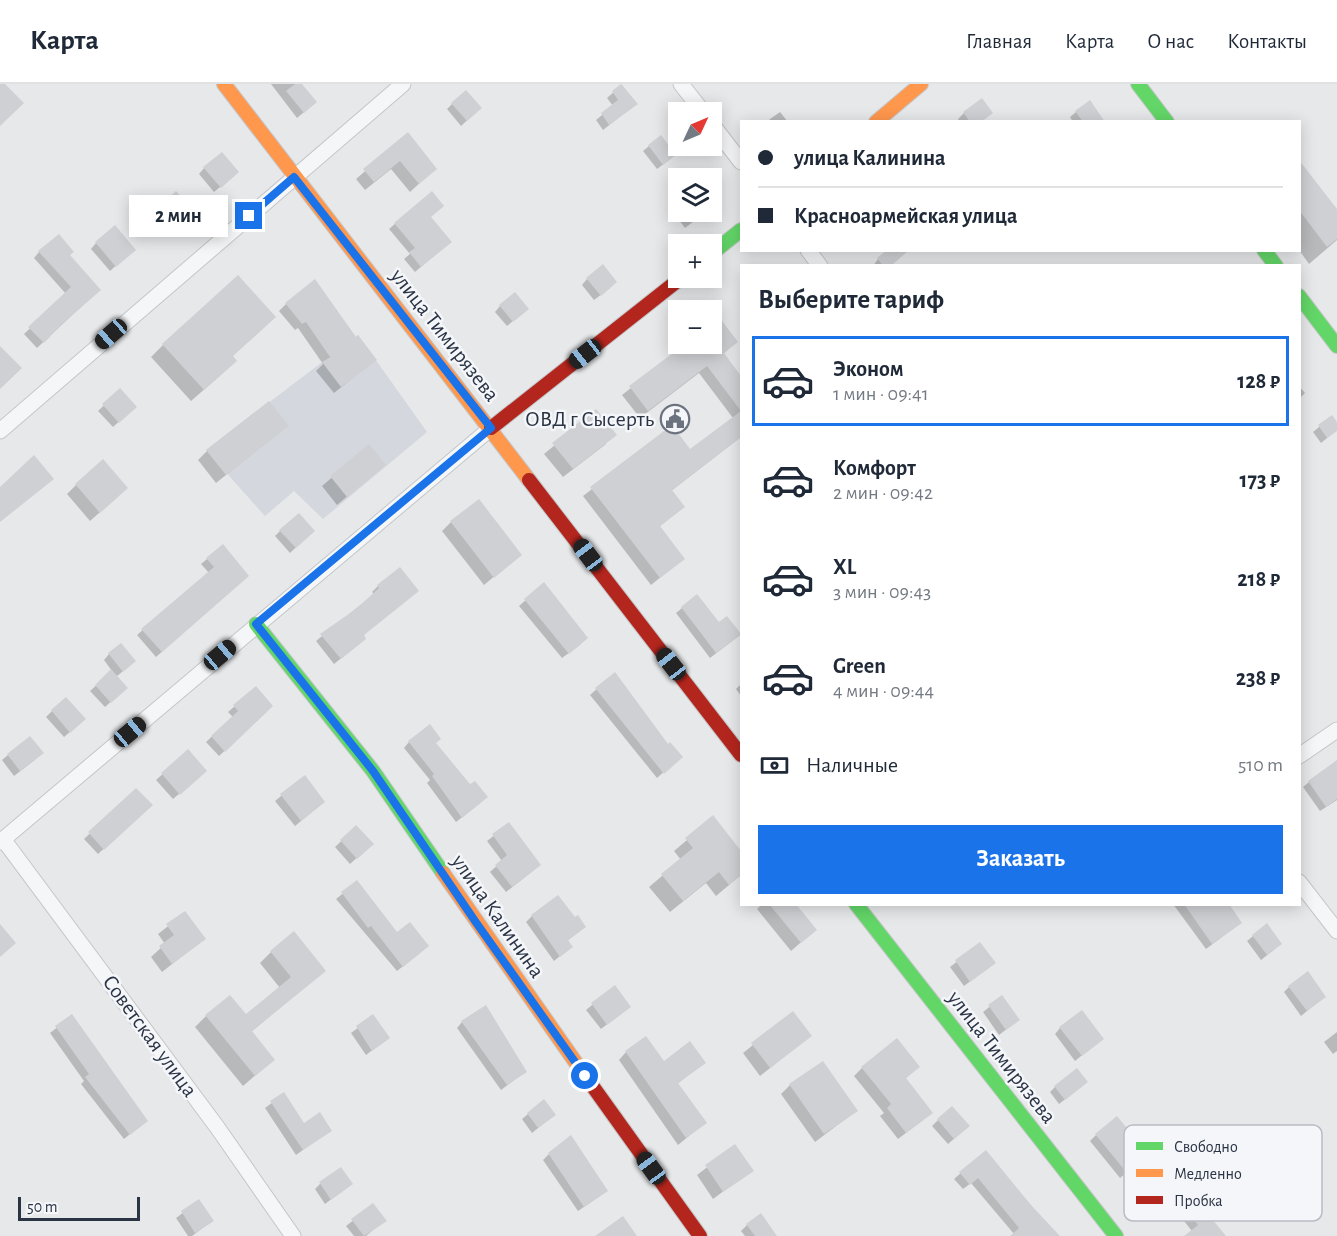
<!DOCTYPE html>
<html lang="ru">
<meta charset="utf-8">
<style>
:root{--surface:#fff;--page:#f6f6f7;--text:#1f2937;--muted:#747a83;--line:#e0e1e3;--accent:#1a73e8}
body{margin:0;font-family:"Alegreya Sans",sans-serif;background:var(--page);color:var(--text);height:100vh;display:flex;flex-direction:column;font-size:22px;white-space:nowrap}
*{box-sizing:border-box;margin:0}
p{font-size:20px;color:var(--muted)}
.icon{flex:none;width:33px;height:33px;fill:none;stroke:currentColor;stroke-width:2;stroke-linecap:round;stroke-linejoin:round}
.map{position:relative;flex:1;overflow:hidden}
.details{position:absolute;left:740px;top:180px;width:561px;height:642px;display:flex;flex-direction:column;background:var(--surface);border-radius:0px;box-shadow:0 3px 15px #0003}
.details>*{flex:none}
.banner{position:absolute;left:740px;top:36px;width:561px;height:132px;border-radius:0px;box-shadow:0 3px 15px #0003;display:grid;align-content:center;height:132px;padding:0 18px;background:var(--surface)}
.needle{width:39px;rotate:46deg}
.buttons{position:absolute;left:668px;top:18px;display:grid;gap:12px}
.buttons a{display:grid;place-items:center;width:54px;height:54px;border-radius:0px;background:var(--surface);box-shadow:0 3px 15px #0003;font-size:30px}
.scale{position:absolute;left:18px;bottom:15px;width:122px;box-sizing:border-box;padding-left:6px;border:3px solid #2b3445;border-top:0;font-size:16px;line-height:21px;white-space:nowrap;color:#2b3445;-webkit-text-stroke:4px #f4f6f9;paint-order:stroke}
.end{position:absolute;width:27px;height:27px;margin:-14px;border:8px solid #1a73e8;background:#fff;box-shadow:0 0 0 3px #fff}
.from{border-radius:50%}
.bubble{position:absolute;height:42px;border-radius:0px;background:var(--surface);box-shadow:0 3px 15px #0003;font-size:20px;font-weight:700;line-height:42px;text-align:center}
.car{position:absolute;width:18px;height:36px;margin:-18px -9px;border-radius:8px;box-shadow:0 0 4px 2px #0007;background:linear-gradient(#222 24%,#8ab4d8 0 40%,#222 0 76%,#8ab4d8 0 86%,#222 0)}
.banner b{display:flex;align-items:center;gap:21px;height:57px;font-size:22px}
.banner b+b{border-top:2px solid var(--line)}
.banner i{width:15px;height:15px;background:var(--text)}
ul{padding:0;list-style:none}
li{display:flex;align-items:center;gap:18px;height:90px;margin:0 12px 9px;padding:0 6px;border:3px solid transparent;border-radius:0px}
li div{flex:1}
li b{display:block;font-size:22px}
li em{font-style:normal;font-weight:700}
li.on{border-color:var(--accent)}
li>.icon{width:54px;height:54px;stroke-width:1.5}
h2{padding:0 18px;font-size:27px;line-height:72px}
.pay{display:flex;align-items:center;gap:15px;height:66px;padding:0 18px;font-size:22px}
.pay p{margin-inline-start:auto}
.button{display:flex;gap:12px;margin-top:auto;padding:12px 18px}
.button a{flex:1;height:69px;border-radius:0px;background:var(--accent);color:#fff;font-size:24px;font-weight:700;line-height:69px;text-align:center}
header{display:flex;align-items:center;gap:36px;box-sizing:border-box;height:84px;padding:0 30px;background:var(--surface);border-bottom:2px solid var(--line)}
header strong{font-size:28px}
nav{display:flex;gap:33px;margin-inline-start:auto;font-size:21px}
.map>svg:first-child{display:block}
.built{fill:#d4d7dd}
.shadow{fill:#0003}
.building{fill:#ced0d3}
.lines{fill:none;stroke-linecap:round;stroke-linejoin:round}
.street-casing{stroke:#c4c6c8;stroke-width:17}
.fast-casing{stroke:#c4c6c8;stroke-width:16}
.slow-casing{stroke:#c4c6c8;stroke-width:16}
.jam-casing{stroke:#c4c6c8;stroke-width:16}
.street{stroke:#f5f6f7;stroke-width:15}
.fast{stroke:#63d668;stroke-width:14}
.slow{stroke:#ff974d;stroke-width:14}
.jam{stroke:#b3261e;stroke-width:14}
.route{stroke:#1a73e8;stroke-width:8}
.labels{text-anchor:middle;dominant-baseline:central;stroke-width:5;stroke-linejoin:round;paint-order:stroke}
.street-label{font-size:22px;fill:#2b3445;stroke:#f4f6f9}
.poi-label{font-size:22px;fill:#2b3445;stroke:#f4f6f9;text-anchor:end}
.key{fill:#f4f6f9;stroke:#b8bcc3;stroke-width:1.5}
.key-label{font-size:16px;fill:#2b3445}
</style>
<header>
<strong>Карта</strong>
<nav><a>Главная</a><a>Карта</a><a>О нас</a><a>Контакты</a></nav>
</header>
<div class="map">
<svg width="1337" height="1152" viewBox="0 0 1337 1152">
<rect width="100%" height="100%" fill="#e6e8ea"/>
<!-- built -->
<path class="built" d="M358,251l69,97 -104,87 -29,-28 -29,25 -59,-66z"/>
<!-- shadow -->
<path class="shadow" d="M271,0h29l9,24 -12,10z
M622,1l14,19 -33,26 -7,-10 17,-14 -6,-8z
M452,20l22,10 -13,12 -14,-17z
M780,28l8,10h-20l2,-3z
M1076,28l27,10h-30l-3,-5z
M964,29l17,9h-21l-2,-3z
M407,51l28,34 -25,23 -19,-23 -26,21 -9,-11z
M649,62l20,14 -12,9 -14,-18z
M1299,79l38,48v29l-28,24 -10,-14z
M204,84l27,10 -17,14 -15,-18z
M431,109l-1,24 14,30 -29,25 -11,-13 6,-5 -21,-25z
M176,110l15,16 -23,22 -16,-16z
M681,128h25l-21,16 -9,-12z
M96,159l32,12 -18,16 -19,-22z
M39,168l30,3 30,35 -62,58 -13,-14 42,-40 -32,-36z
M878,175l12,7h-17z
M587,195l23,9 -16,12 -12,-15z
M286,220l70,35 19,21 -41,33 -18,-22 7,-7 -25,-36 -3,2 -16,-19z
M500,222l21,8 -14,12 -12,-14z
M711,241l25,17 -13,12 18,25v58l-70,54 12,16 -24,20 24,32 -32,26 -68,-89 89,-69 18,24 43,-33 -34,-45 -59,45 -18,-23 65,-51h24z
M163,261l69,12 -9,16 -32,28 -40,-44z
M1299,302l6,7 -6,6z
M120,306l15,17 -22,20 -15,-16z
M596,327l10,33 -43,33 -19,-23z
M1331,333l6,7v6l-16,13 -8,-11z
M287,342l-71,57 -18,-23 9,-9z
M369,362l6,27 -38,32 -15,-19z
M76,401l41,12 -27,24 -23,-27z
M451,438l69,33 -36,30 -42,-54z
M280,447l27,6 -17,16 -15,-17z
M207,475l35,22 -86,76 -19,-22 72,-62 -8,-9z
M400,485l-41,75 -25,20 -18,-23 58,-47 -2,-2 6,-6z
M544,500l37,60 -19,14 -43,-52z
M682,524l37,16 8,-6 13,17 -30,23 -34,-45z
M109,570l20,12 -13,11 10,11 -21,19 -15,-16 22,-20 -8,-11z
M614,590l54,72 7,16 -18,16 -67,-83z
M741,600v12l-5,-7z
M256,604l-11,44 -26,24 -13,-14 27,-25 -5,-5z
M52,627l26,14 -14,12 -18,-20z
M409,658l25,2 46,59 -24,19 -29,-39 3,-3 -26,-32z
M188,667l12,25 -27,23 -17,-19z
M8,671l28,4 -22,17 -12,-16z
M1337,688v28l-17,11 -17,-24 6,-5z
M304,693l20,25 -29,24 -20,-25z
M136,706l9,21 -47,43 -14,-15z
M713,734l28,35v22l-25,21 -10,-13 -36,29 -21,-25 32,-27 -7,-9z
M509,740l25,46 -28,22 -16,-20 12,-11 -15,-20z
M356,743l16,17 -22,20 -15,-17z
M357,798l39,53 25,17 -24,19 -61,-72z
M762,820h32l21,26 -24,21 -34,-42z
M1173,820h53l8,24 -28,21z
M185,829l19,26 -42,33 -11,-15 14,-13 -7,-10z
M532,832l42,4 11,7 -18,14 4,6 -17,14 -28,-39z
M1253,852l22,13 -14,11 -14,-19z
M980,860l14,19 -30,23 -14,-19z
M271,868l53,19 -73,61 22,28 -30,26 -48,-59 11,-11h40l34,-28 -20,-25z
M614,903l9,25 -22,17 -15,-19z
M1289,903l35,10 -23,19 -17,-24z
M1002,913l10,28 -13,10 -16,-23z
M793,929l17,23 -50,40 -17,-23z
M72,932l74,105 -22,18 -43,-55 3,-3 -34,-48z
M373,933l15,21 -22,17 -15,-22z
M462,938l64,49 -25,19 -44,-62z
M1060,944l42,11 -27,22 -20,-27z
M1337,948v19l-4,3 -9,-12z
M626,968l38,11h40l-27,21 29,38 -28,23 -59,-85z
M918,983l-13,12 18,41 -25,19 -18,-23 4,-3 -30,-37 8,-8z
M790,1001l66,26 -41,31 -34,-48z
M1055,1003h26l-22,17 -9,-12z
M284,1010l19,31 27,5 -34,25 -31,-47z
M528,1030l26,1 -22,18 -10,-14z
M938,1036l24,12 -14,12 -16,-18z
M1096,1051l46,25 -22,18 -30,-37z
M735,1062l17,24 -39,29 -16,-24z
M985,1068l68,79 -5,5h-36l2,-2 -43,-51 -8,6 -9,-10z
M549,1070l58,37 -29,20 -35,-51z
M1196,1094l5,30 18,28h-33l6,-5 -24,-30z
M320,1100h31l-26,20 -10,-15z
M199,1117l13,20 -20,15h-4l-12,-18z
M373,1121l12,15 -19,16h-12l-8,-10z
M747,1141l28,11h-30l-4,-5z"/>
<!-- building -->
<path class="building" d="M0,0h5l19,19 -24,23z
M295,0h7l15,18 -13,11 -18,-22z
M621,0l17,20 -29,21 -8,-12 17,-13 -6,-9z
M466,6l16,18 -15,13 -16,-18z
M982,14l11,15 -12,9h-11l-7,-10z
M1090,16l15,22h-22l-8,-11z
M408,48l29,37 -18,15 -19,-23 -26,21 -11,-13z
M661,51l15,20 -13,10 -15,-20z
M222,68l17,20 -18,16 -18,-21z
M1299,76l38,49v30l-10,8 -28,-37z
M176,107l17,19 -19,18 -17,-19z
M432,107l12,15 -13,11 21,25 -31,25 -12,-15 6,-4 -21,-25z
M115,141l21,25 -20,17 -21,-25z
M59,150l15,18 -4,3 31,35 -39,34 -18,19 -16,-16 43,-40 -33,-36z
M887,166h22l-18,16h-8l-6,-8z
M603,180l14,18 -16,14 -15,-18z
M238,191l38,42 -43,39 4,5 -33,29 -42,-46z
M315,195l41,58 2,-2 19,25 -36,27 -19,-25 8,-5 -24,-35 -4,2 -17,-21z
M515,208l14,17 -16,13 -14,-17z
M719,233l19,25 -14,11 17,23v61l-69,53 13,17 -25,19 25,33 -25,19 -70,-91 82,-62 18,24 51,-38 -34,-45 -59,45 -19,-25 56,-42h26v-21z
M0,262l22,22 -22,21z
M120,304l17,19 -18,16 -17,-19z
M269,317l20,25 -63,49 -20,-25z
M596,325l21,26 -44,34 -21,-26z
M1332,331l5,7v9l-10,7 -9,-13z
M369,360l17,21 -39,32 -17,-21z
M34,371l20,24 -54,43v-35z
M103,375l25,29 -28,25 -25,-29z
M479,415l43,56 -28,23 -44,-57z
M299,429l16,18 -19,17 -17,-18z
M223,460l26,32 -87,76 -21,-23 73,-62 -8,-9z
M400,483l19,24 -55,44 2,4 -25,20 -21,-25 36,-25 23,-21 -2,-3z
M544,498l44,56 -19,16 -45,-55z
M697,510l22,28 8,-6 14,18 -25,19 -35,-46z
M121,559l15,18 -13,11 -15,-19z
M111,585l17,19 -17,15 -16,-18z
M615,588l53,72 2,-2 13,15 -19,17 -69,-86z
M256,602l17,20 -48,46 -14,-16 27,-25 -5,-6z
M66,613l20,22 -16,14 -19,-23z
M430,640l11,15 -5,4 34,41 5,-3 13,16 -26,21 -30,-42 2,-2 -26,-33z
M30,652l14,17 -24,18 -13,-17z
M188,665l19,22 -27,24 -19,-22z
M1337,676v39l-11,8 -18,-26z
M305,691l20,27 -24,19 -21,-27z
M136,704l17,17 -49,45 -16,-18z
M713,731l28,36v24l-12,10 -10,-13 -36,29 -22,-27 32,-26 -8,-10z
M509,738l32,43 -29,22 -17,-22 12,-10 -15,-21z
M356,741l18,19 -17,15 -17,-19z
M357,796l40,52 13,-10 19,24 -26,21 -32,-41 -3,2 -27,-36z
M558,811l17,22 3,-2 8,12 -18,13 5,7 -13,10 -29,-42z
M769,820h27l21,26 -16,13z
M1184,820h45l13,19 -30,21z
M185,827l21,28 -34,25 -13,-18 15,-11 -8,-11z
M1267,839l15,21 -15,11 -15,-20z
M0,840l16,19 -16,14z
M294,847l32,40 -74,60 23,29 -20,16 -50,-61 25,-20 16,19 45,-37 -21,-26z
M980,858l16,21 -26,19 -15,-22z
M1308,887l18,26 -19,14 -19,-25z
M615,901l16,22 -24,18 -16,-22z
M1002,911l18,25 -14,10 -18,-25z
M486,921l41,67 -20,13 -46,-64z
M1082,926l22,29 -22,17 -23,-29z
M793,927l19,25 -42,32 -19,-25z
M72,930l76,107 -18,14 -45,-58 4,-3 -34,-48z
M373,930l17,24 -18,13 -16,-25z
M646,952l18,25 26,-20 16,22 -28,20 29,40 -21,15 -61,-87z
M897,954l23,29 -14,11 27,35 -27,20 -19,-25 4,-4 -30,-37z
M823,977l35,50 -34,23 -35,-50z
M1077,984l11,14 -23,18 -11,-14z
M284,1008l20,31 16,-11 12,19 -29,19 -33,-49z
M544,1015l12,16 -18,13 -11,-15z
M952,1022l18,20 -16,13 -17,-20z
M1117,1032l32,39 -22,18 -32,-39z
M571,1051l37,56 -24,16 -36,-54z
M735,1060l19,27 -31,21 -18,-27z
M986,1066l44,54 30,32h-50l9,-8 -41,-50 -8,7 -11,-13z
M341,1083l12,17 -22,16 -12,-18z
M1196,1092l18,22 -12,9 24,29h-42l14,-11 -25,-31z
M199,1115l15,22 -19,12 -14,-22z
M373,1119l14,18 -23,15 -13,-17z
M761,1129l16,23h-22l-9,-12z
M623,1132l14,20h-42z"/>
<g class="lines">
<!-- street casing -->
<g class="street-casing">
<path id="street" d="M681,0l22,28
M711,39l30,39
M808,166l12,16
M0,347l403,-347
M1299,672l38,-26
M3,755l214,288 76,109
M0,758l491,-414
M1299,798l38,49"/>
</g>
<!-- fast casing -->
<g class="fast-casing">
<path id="fast" d="M1138,0l29,38
M1264,166l12,16
M711,170l30,-24
M1299,212l38,50
M256,540l117,147 70,102
M856,820l260,332"/>
</g>
<!-- slow casing -->
<g class="slow-casing">
<path id="slow" d="M224,0l305,396
M876,38l45,-38
M443,789l138,197"/>
</g>
<!-- jam casing -->
<g class="jam-casing">
<path id="jam" d="M491,344l190,-150
M529,396l212,275
M581,986l119,166"/>
</g>
<!-- street -->
<use href="#street" class="street"/>
<!-- fast -->
<use href="#fast" class="fast"/>
<!-- slow -->
<use href="#slow" class="slow"/>
<!-- jam -->
<use href="#jam" class="jam"/>
</g>
<g class="lines">
<!-- route -->
<path class="route" d="M249,132l45,-39 197,251 -235,196 117,147 102,150 110,155"/>
</g>
<!-- icons -->
<defs>
<g id="civic-ring" transform="scale(1.5)"><circle r="9.5" fill="#f4f6f9" stroke="#6c737f" stroke-width="1.5"/><path d="M-.6-6.5H3V-4.5H.6V-3L4-1V1h2V6H-6V1h2V-1L-.6-3ZM-1.2 2.5V6h2.4V2.5Z" fill="#6c737f"/></g>
</defs>
<g fill-rule="evenodd">
<use href="#civic-ring" x="675" y="335"/>
</g>
<g class="labels">
<!-- street labels -->
<g class="street-label">
<text transform="translate(445 251) rotate(52)">улица Тимирязева</text>
<text transform="translate(498 832) rotate(55)">улица Калинина</text>
<text transform="translate(150 952) rotate(54)">Советская улица</text>
<text transform="translate(1002 973) rotate(52)">улица Тимирязева</text>
</g>
<!-- poi labels -->
<g class="poi-label">
<text x="654" y="335">ОВД г Сысерть</text>
</g>
</g>
<!-- legend -->
<rect x="1124" y="1041" width="198" height="96" rx="9" class="key"/>
<rect x="1136" y="1058" width="27" height="8" fill="#63d668"/>
<rect x="1136" y="1085" width="27" height="8" fill="#ff974d"/>
<rect x="1136" y="1112" width="27" height="8" fill="#b3261e"/>
<g class="key-label">
<text x="1174" y="1068">Свободно</text>
<text x="1174" y="1095">Медленно</text>
<text x="1174" y="1122">Пробка</text>
</g>
</svg>
<div class="buttons">
<a><svg class="needle" viewBox="-14 -14 28 28"><path d="M0-13l5 13h-10z" fill="#e53935"/><path d="M0 13l5-13h-10z" fill="#747a83"/></svg></a>
<a><svg class="icon" aria-label="layers" viewBox="0 0 24 24"><path d="M12 4l9 5-9 5-9-5zM3 14l9 5 9-5"/></svg></a>
<a>+</a>
<a>−</a>
</div>
<div class="scale">50 m</div>
<i class="end from" style="left:585px;top:992px"></i>
<i class="end" style="left:249px;top:132px"></i>
<div class="bubble" style="left:129px;top:111px;width:99px">2 мин</div>
<i class="car" style="left:111px;top:250px;rotate:229deg"></i>
<i class="car" style="left:585px;top:270px;rotate:232deg"></i>
<i class="car" style="left:588px;top:471px;rotate:323deg"></i>
<i class="car" style="left:220px;top:571px;rotate:50deg"></i>
<i class="car" style="left:671px;top:580px;rotate:322deg"></i>
<i class="car" style="left:130px;top:648px;rotate:50deg"></i>
<i class="car" style="left:651px;top:1084px;rotate:324deg"></i>
<div class="banner">
<b><i class="from"></i>улица Калинина</b>
<b><i></i>Красноармейская улица</b>
</div>
<section class="details">
<h2>Выберите тариф</h2>
<ul>
<li class="on"><svg class="icon" aria-label="car" viewBox="0 0 24 24"><path d="M5 17H2v-5l4-1 3-4h7l3 4 3 1v5h-3M9 17h6M6 11h13"/><circle cx="7" cy="17" r="2"/><circle cx="17" cy="17" r="2"/></svg><div><b>Эконом</b><p>1 мин · 09:41</p></div><em>128 ₽</em></li>
<li><svg class="icon" aria-label="car" viewBox="0 0 24 24"><path d="M5 17H2v-5l4-1 3-4h7l3 4 3 1v5h-3M9 17h6M6 11h13"/><circle cx="7" cy="17" r="2"/><circle cx="17" cy="17" r="2"/></svg><div><b>Комфорт</b><p>2 мин · 09:42</p></div><em>173 ₽</em></li>
<li><svg class="icon" aria-label="car" viewBox="0 0 24 24"><path d="M5 17H2v-5l4-1 3-4h7l3 4 3 1v5h-3M9 17h6M6 11h13"/><circle cx="7" cy="17" r="2"/><circle cx="17" cy="17" r="2"/></svg><div><b>XL</b><p>3 мин · 09:43</p></div><em>218 ₽</em></li>
<li><svg class="icon" aria-label="car" viewBox="0 0 24 24"><path d="M5 17H2v-5l4-1 3-4h7l3 4 3 1v5h-3M9 17h6M6 11h13"/><circle cx="7" cy="17" r="2"/><circle cx="17" cy="17" r="2"/></svg><div><b>Green</b><p>4 мин · 09:44</p></div><em>238 ₽</em></li>
</ul>
<div class="pay"><svg class="icon" aria-label="cash" viewBox="0 0 24 24"><path d="M3 7h18v10H3z"/><circle cx="12" cy="12" r="2"/></svg>Наличные<p>510 m</p></div>
<div class="button"><a>Заказать</a></div>
</section>
</div>
